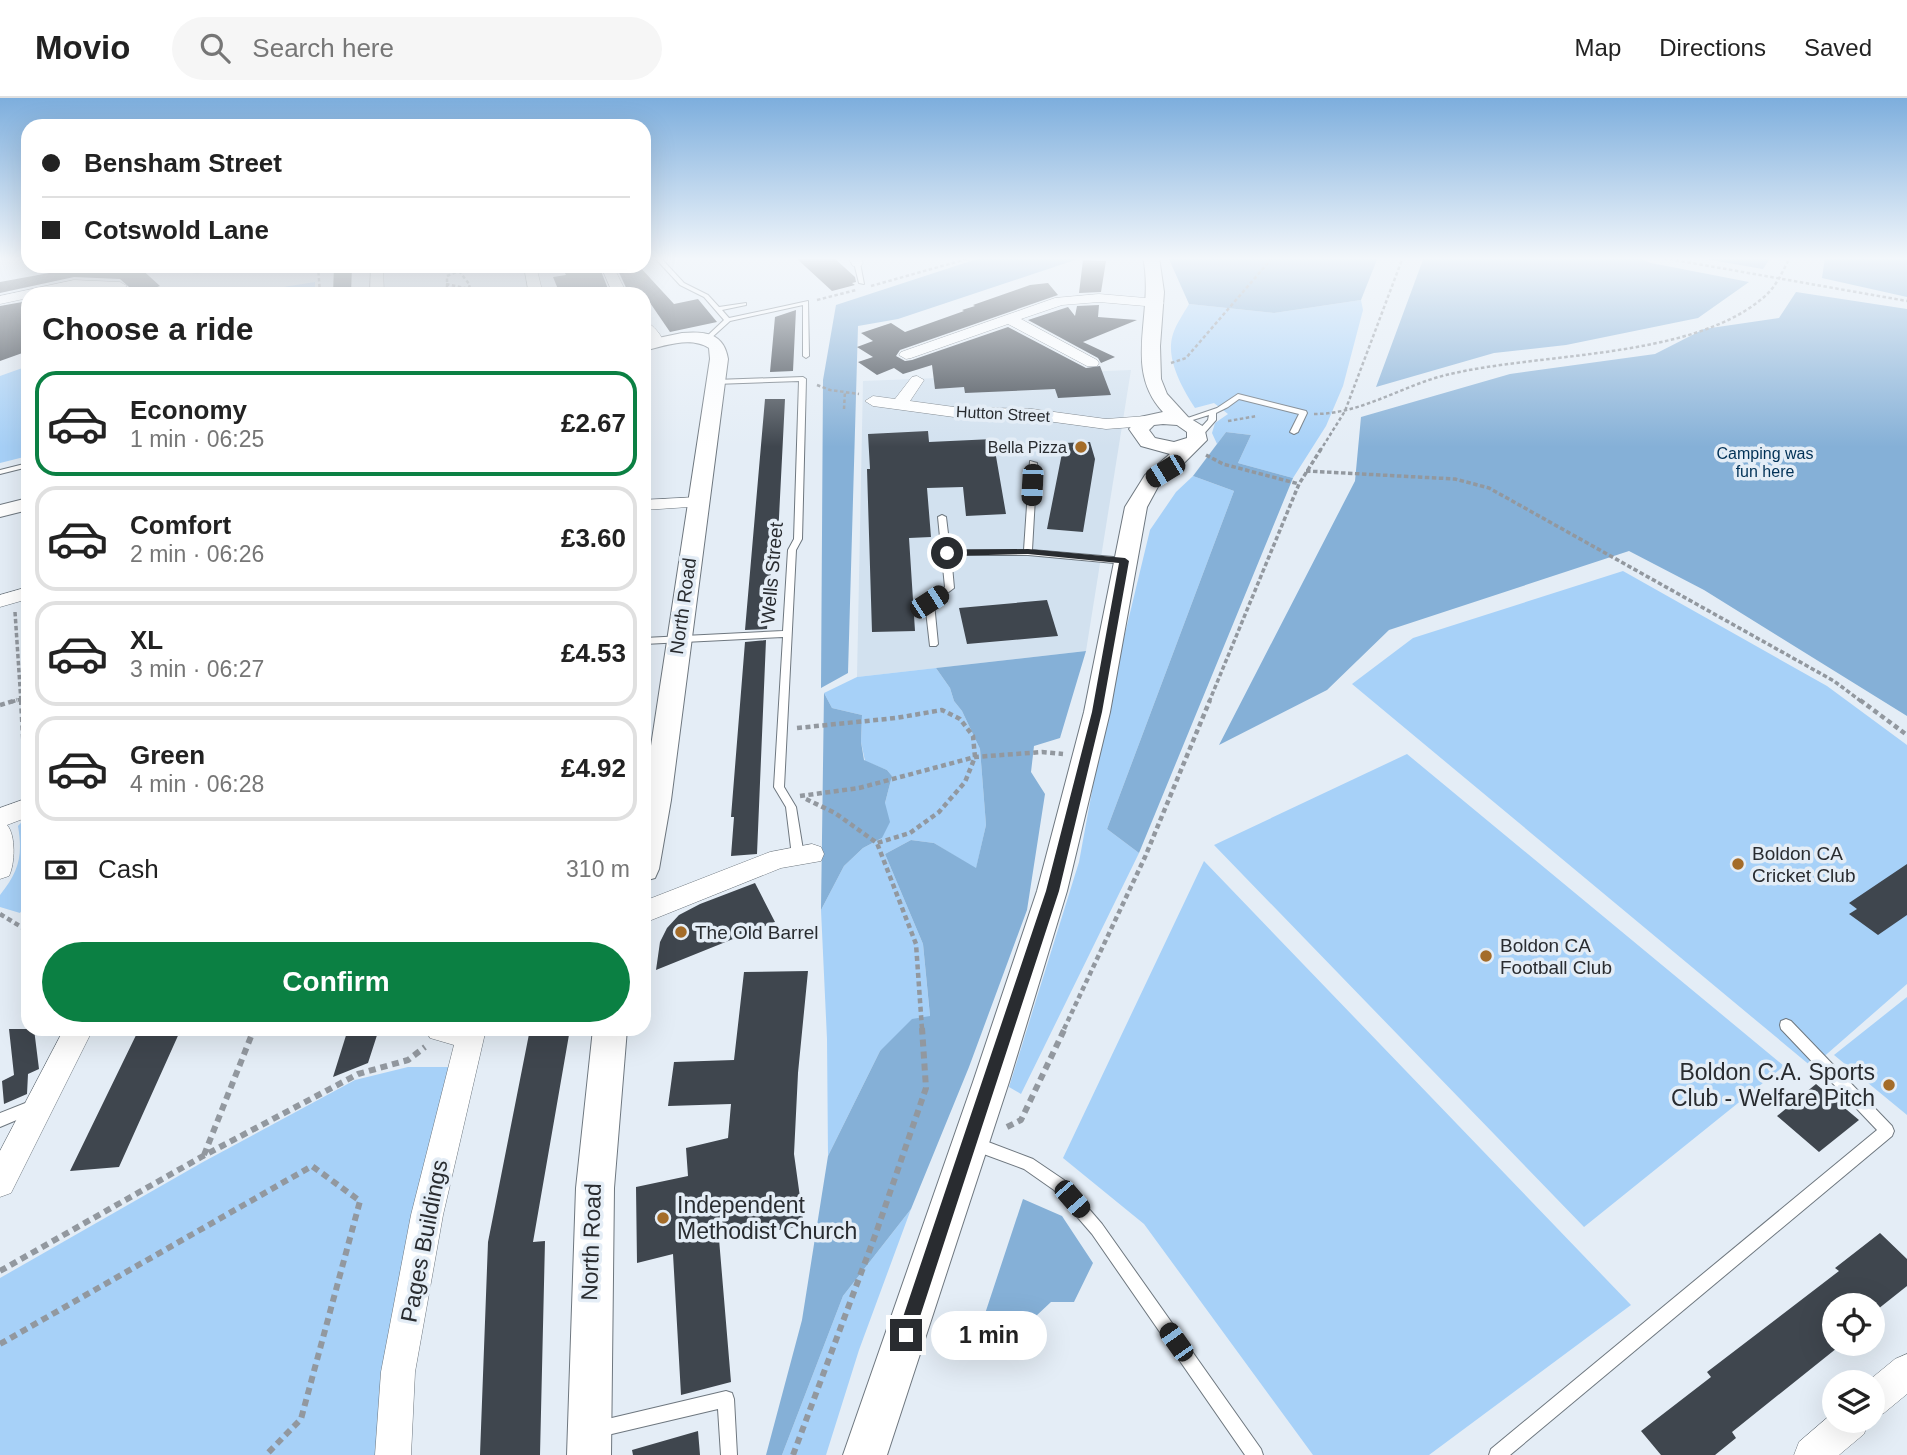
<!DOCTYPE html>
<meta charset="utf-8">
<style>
:root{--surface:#fff;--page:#f6f6f6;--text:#222;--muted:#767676;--line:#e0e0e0;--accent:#0b8043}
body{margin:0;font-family:Helvetica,sans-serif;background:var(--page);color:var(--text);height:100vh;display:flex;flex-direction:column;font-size:26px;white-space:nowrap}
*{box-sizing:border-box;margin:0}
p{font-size:23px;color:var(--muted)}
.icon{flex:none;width:38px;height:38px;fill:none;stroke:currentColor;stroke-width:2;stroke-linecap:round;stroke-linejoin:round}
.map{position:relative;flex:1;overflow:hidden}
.side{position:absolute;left:21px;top:189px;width:630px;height:749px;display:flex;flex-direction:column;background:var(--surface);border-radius:21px;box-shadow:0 7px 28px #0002}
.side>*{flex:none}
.banner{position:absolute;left:21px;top:21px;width:630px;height:154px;border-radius:21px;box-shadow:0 7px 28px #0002;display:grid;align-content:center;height:154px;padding:0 21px;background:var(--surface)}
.tools{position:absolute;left:1822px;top:1195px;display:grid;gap:14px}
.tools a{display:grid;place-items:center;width:63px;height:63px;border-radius:50%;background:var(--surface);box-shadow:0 7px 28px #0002;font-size:35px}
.end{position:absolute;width:32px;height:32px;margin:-16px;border:9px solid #292c30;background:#fff;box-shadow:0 0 0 4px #fff}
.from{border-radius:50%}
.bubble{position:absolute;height:49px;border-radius:24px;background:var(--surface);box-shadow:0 7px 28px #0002;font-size:23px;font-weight:600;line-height:49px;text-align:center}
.car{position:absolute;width:21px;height:42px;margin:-21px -10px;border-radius:9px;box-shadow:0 0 5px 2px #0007;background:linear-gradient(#222 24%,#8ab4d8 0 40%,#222 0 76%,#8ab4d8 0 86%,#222 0)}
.banner b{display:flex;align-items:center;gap:24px;height:66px;font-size:26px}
.banner b+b{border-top:2px solid var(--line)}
.banner i{width:18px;height:18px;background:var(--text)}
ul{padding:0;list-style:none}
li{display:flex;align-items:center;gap:21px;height:105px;margin:0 14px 10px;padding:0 7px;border:4px solid var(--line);border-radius:21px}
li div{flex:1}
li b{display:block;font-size:26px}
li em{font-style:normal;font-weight:600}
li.current{border-color:var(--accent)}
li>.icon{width:63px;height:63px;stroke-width:1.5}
h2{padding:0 21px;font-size:32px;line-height:84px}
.pay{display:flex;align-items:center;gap:18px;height:77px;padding:0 21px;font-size:26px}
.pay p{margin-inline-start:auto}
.cta{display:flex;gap:14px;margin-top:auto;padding:14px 21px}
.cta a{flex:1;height:80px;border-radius:42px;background:var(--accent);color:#fff;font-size:28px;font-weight:600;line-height:80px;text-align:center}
header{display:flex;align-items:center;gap:42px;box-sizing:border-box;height:98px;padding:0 35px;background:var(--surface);border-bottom:2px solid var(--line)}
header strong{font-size:33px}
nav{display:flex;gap:38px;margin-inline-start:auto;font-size:24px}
.search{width:490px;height:63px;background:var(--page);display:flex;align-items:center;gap:18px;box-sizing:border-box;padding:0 24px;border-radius:38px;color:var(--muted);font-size:26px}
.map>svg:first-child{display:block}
.built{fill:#d2e1ef}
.green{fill:#a7d1f8}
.forest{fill:#85b0d7}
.building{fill:#3f464e}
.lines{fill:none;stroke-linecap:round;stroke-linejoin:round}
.service-casing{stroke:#6e777f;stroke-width:2}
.minor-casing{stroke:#6e777f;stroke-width:1}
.tertiary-casing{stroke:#6e777f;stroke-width:2}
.path-far3{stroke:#92989f;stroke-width:2.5;stroke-dasharray:3.5 2.5;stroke-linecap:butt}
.path-far2{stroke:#92989f;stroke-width:3.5;stroke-dasharray:4.5 2.5;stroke-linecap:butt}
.path-far1{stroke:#92989f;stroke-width:4.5;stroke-dasharray:5 3.5;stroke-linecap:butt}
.path{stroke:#92989f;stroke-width:6;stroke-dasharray:7 5;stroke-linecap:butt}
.service{fill:#fff;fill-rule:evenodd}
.minor{fill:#fff;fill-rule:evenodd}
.tertiary{fill:#fff;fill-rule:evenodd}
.route{fill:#292c30}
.poi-dot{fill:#a46c29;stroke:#e4edf6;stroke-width:2.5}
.labels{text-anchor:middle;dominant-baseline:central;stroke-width:7;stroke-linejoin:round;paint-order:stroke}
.far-street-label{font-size:16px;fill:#292c30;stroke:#e4edf6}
.far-poi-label{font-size:16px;fill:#292c30;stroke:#e4edf6;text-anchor:end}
.far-park-label{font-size:16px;fill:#003156;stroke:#e4edf6}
.street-label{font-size:19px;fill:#292c30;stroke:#e4edf6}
.poi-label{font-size:19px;fill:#292c30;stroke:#e4edf6;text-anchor:start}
.near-poi-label{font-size:23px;fill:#292c30;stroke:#e4edf6;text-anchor:end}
.near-street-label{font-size:23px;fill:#292c30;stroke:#e4edf6}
</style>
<header>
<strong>Movio</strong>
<div class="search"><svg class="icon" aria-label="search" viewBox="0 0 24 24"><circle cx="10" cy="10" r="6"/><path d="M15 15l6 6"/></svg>Search here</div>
<nav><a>Map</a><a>Directions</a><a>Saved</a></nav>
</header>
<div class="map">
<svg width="1907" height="1357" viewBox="0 0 1907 1357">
<rect width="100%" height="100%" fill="#e4edf6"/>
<!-- built -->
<path class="built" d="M1131,272l-45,281 -229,26 6,-296z"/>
<!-- green -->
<path class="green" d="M315,184v12h-76z
M1361,202l2,10 -20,76 -17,40 -33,52 -55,-15 13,-28 -25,-3 -9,12 -5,-11 3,-10 13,-9 -14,-11 -19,5c-13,-20 -30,-50 -22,-74 3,-10 11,-21 16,-30l85,9z
M28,268v90l-28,7v-87z
M1193,378l41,15 -127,338 32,24 -118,241 -12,-7 70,-225 29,-158 42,-174 26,-38z
M1623,473l204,115 80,59v239l-95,83 -460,-383 61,-46z
M936,570l14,20 4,13 8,10 18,38 6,76 -10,44 -42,-26 -23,-3 -26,14 38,90 7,73 -50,34 -52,105 -1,-117 -6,-129 23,-44 19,-18 19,-10 3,-35 7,-27 -5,-6 -22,-9 -4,-19 1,-27 -30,-7 -8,-15 33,-16z
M1407,656l377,312 -200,161 -370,-382z
M28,717v86l-8,12 -20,-6v-12c19,-24 23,-39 18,-69z
M1204,763l427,444 -202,150h-116l-169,-231 -81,-66z
M1907,899v118l-73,-60z
M408,969h42l-70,388h-380v-177l203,-116 152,-82z
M911,1111l-52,141 -33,105h-44l61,-159z"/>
<!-- forest -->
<path class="forest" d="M983,159h101l-186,62 -40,7 -10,347 -27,15 2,-308 13,-75z
M1168,159h210l-17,43 -87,13 -85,-9z
M1424,159h212l15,6 98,19 -51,36 -132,27 -72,8 -118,34z
M1693,159h78l-8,12z
M1825,159h82v40l-85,-19z
M1796,194l111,17v407l-203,-126 -75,-39 -240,79 -62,60 -108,55 136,-264 6,-64 149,-43 145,-20 49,-25 75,-11z
M1226,334l25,3 -13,28 55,15 -154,375 -32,-24 127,-338 -41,-15z
M1086,553l-26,87 -26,8 -3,26 14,22 -18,116 -58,157 -58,142 -68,87 -61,159h-16l36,-135 26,-164 52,-105 32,-32 18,-3 -7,-72 -38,-90 26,-14 23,3 42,25 10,-43 -6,-76 -18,-38 -8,-10 -4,-13 -14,-20z
M824,595l8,15 30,7 -1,27 3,18 23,10 5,6 -7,27 5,19 -8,16 -19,10 -19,18 -23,44z
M1023,1101l39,17 31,47 -19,39h-23l-60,56 -20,-2z"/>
<!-- building -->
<path class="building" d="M795,159h38l22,20 1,5 -4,1 3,2 -23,6z
M1083,162l23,1 -5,31 -22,1z
M87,168h51l22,20 -22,8h-79l15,-3 46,2 9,-6 -9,-8 -46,-2 -74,16v-11z
M334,168h18l-1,28h-18z
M571,168h28l11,28h-50l-7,-17 13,-2 -3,-6 9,-1z
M616,168h23l35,38 24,-5 19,23 -47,10 -26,-38h-15z
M1048,185l10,12 -158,55 -4,6 9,5 7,-1 96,-33 78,41 14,-2 11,29 -53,3 -3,-9 -90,4 -1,-6 -29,2 -3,-24 -29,9 -9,-6 -17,7 -19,-13 15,-5 -16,-10 16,-6 -12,-8 30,-10 14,9 59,-21 -2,-1 13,-4 -2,-1 57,-20z
M28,203v50l-28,10v-55z
M1099,207l-1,12 39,3 -54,22 32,15 -14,6 -3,-5 -70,-38 40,-13 7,9 2,-10z
M796,212l-3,61 -23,1 5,-55z
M765,301h20l-7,138h-5l-6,92 -22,1z
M928,333l1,11 64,-3 13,75 -40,2 -3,-29 -36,1 4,49 -22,1 6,93 -43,1 -5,-163h3l-2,-35z
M1090,344l5,17 -12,73 -36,-3 17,-86z
M1047,502l11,36 -91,8 -8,-36z
M766,542l-9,214 -26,2 3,-39h-3l14,-175z
M1907,766v51l-29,20 -29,-21 8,-5 -8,-6z
M755,785l20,39 -119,48 4,-28 7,-14 12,-13 21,-11z
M808,873l-10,102 -4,81 10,72 -85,13 12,143 -50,13 -8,-141 -36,9 -1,-76 52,-11 -2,-28 42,-10 3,-34 -63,2 6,-44 60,-2 10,-88z
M9,931h25l5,40 -11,5 -1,20 -23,10 -2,-23 12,-6z
M139,931h42l-62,138 -49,4z
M348,931h31l-11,34 -35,14z
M530,931h40l-37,213 12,-1 -5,214h-60l8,-213z
M1816,986l43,36 -40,32 -42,-36z
M1880,1135l27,26v27l-29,23 -4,-3h-40v38h8l-110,88 4,6 -21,17h-54l-20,-24 70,-54 -4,-5 132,-101 -4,-3z
M698,1333l2,24h-67l-1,-5z"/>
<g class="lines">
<!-- service casing -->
<g class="service-casing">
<path id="service" d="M654,159h6l24,26 24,12 11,12 27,-4v2l-24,5 7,8 79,-17 1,55 -3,2 -3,-2v-51l-73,16 -21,19h-4v-2l19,-18 -20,-23 -24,-12z
M857,163l3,2 4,21 -5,-1 -5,-20z
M266,191l3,2v3h-6v-3z
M803,279l3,2 -4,160 -6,11 -12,237 12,20 8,49 -2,3h-8l-2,-3 -6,-49 -12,-20 9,-150 -139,7v-6l139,-7 5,-81 6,-11 5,-158 -84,3 -3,-2 3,-2z
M1238,296l68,17 1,2 -9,19 -4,2 -4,-2 9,-18 -60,-15 -11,8 -12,6v7l-15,17 -7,-2 14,-15 1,-5 -26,8 -4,-2 38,-13z
M1030,363l7,2 -5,87 93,8 4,3 -4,3 -97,-9h-77l3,33 -20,15 4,41 -2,2h-6l-5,-44 20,-15 -7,-70 4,-2 4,2 4,33h74z
M28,365v4l-28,7v-4z
M1786,921l5,2 101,105 2,5 -2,5 -382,319h-21l2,-6 386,-319 -96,-101 -1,-4 1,-4z
M33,1002l5,1 2,5 -2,5 -38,16v-14z
M975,1039l58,22 31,21 38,44 159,225 2,6h-18l-153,-221 -38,-44 -30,-21 -54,-20 -2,-5 2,-5z
M726,1293l6,2 2,6 3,56h-16l-3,-46 -119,28 -6,-2 -2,-6 2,-6 6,-2z"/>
</g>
<!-- minor casing -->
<g class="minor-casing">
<path id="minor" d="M848,159h12l3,6 -2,3h-8z
M188,168h35c-7,6 -25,8 -35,6z
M371,168h12l1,28h-14z
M524,168h12l7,28h-14z
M601,168h12l14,28h-14z
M74,182l46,2 7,4 -7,4 -46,-2 -28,6h-18v4l-28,6v-8z
M1099,196l58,5 7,4 -7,4 -58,-5 -37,3 -41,14 76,41 2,3 -2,3h-10l-79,-42 -97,34 -5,1 -7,-4 2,-3 154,-54z
M644,223c8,2 21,17 19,24h-10l-9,-11z
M917,278l7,4 -14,21 44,6 78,2 74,10 41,-3 8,5 -8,5 -41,3 -74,-10 -78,-2 -81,-11 -8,-5 8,-5 22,3 17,-22z
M698,399l9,5 -3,4 -60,4v-10z
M28,489v12l-28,8v-12z
M28,700v19l-21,8c9,10 8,39 2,51l-9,3v-71z
M812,746l9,3 3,7 -3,7 -40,7 -137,55v-22l126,-49z
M64,931h29l-82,164 -11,4v-46z
M426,931h60l-43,186 -28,157 -4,83h-36l6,-83 30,-157 43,-170 -24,-7z
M1907,1256v40l-23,19 -12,5v-36h-5l28,-23z
M1834,1314v9h35l-5,13 -25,21h-45l5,-13z"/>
</g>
<!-- tertiary casing -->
<g class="tertiary-casing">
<path id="tertiary" d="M1143,159h16l5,35 -4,54 1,33 6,15 21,23 16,10 3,13 -35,35 -12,8 -13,24 -37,205 -43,179 -58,191 -122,373h-44l130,-373 64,-191 47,-179 41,-205 20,-32 25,-21 -29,-8 -12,-17 11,-12 23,-5c-41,-44 -8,-99 -20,-155zM1163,326l14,1 10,7v6l-13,4 -19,-4 -6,-8 5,-5z
M682,235c23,-2 42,0 46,26l-57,441 -12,69 -4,9 -11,3v-89l66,-433 -1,-11c-19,-12 -45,-2 -65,3v-10z
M28,400v12l-28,7v-12z
M593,931h34l-13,159 -3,267h-44l9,-267z"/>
</g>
<!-- path-far3 -->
<path class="path-far3" d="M1658,159l249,44
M318,168l2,28
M459,173l11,14 -4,9
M446,186l23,5
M871,188l103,-29
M447,196v-18l12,-5 1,-5
M817,202l39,-10
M1171,265l15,-5 87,-101
M817,287l13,5 29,4
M844,311l1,-18
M1314,316c48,0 87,-28 132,-39 92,-23 245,-15 318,-78 12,-10 19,-26 26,-40
M1228,323l29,-5
M1320,353l25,-40 58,-154"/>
<!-- path-far2 -->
<path class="path-far2" d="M1206,357l17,9 76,20
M1306,373l149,8 34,9 345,193 28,21
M15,514l6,90
M11,604l17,-5
M1209,604l90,-218 22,-35"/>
<!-- path-far1 -->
<path class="path-far1" d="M21,602l5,88
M1860,602l47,35
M0,607l17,-5
M797,630l99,-10 46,-8 18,9 13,17 2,21 -10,25 -26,30 -29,21 -33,10
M800,698l59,-8 116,-31 67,-5 21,2
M806,701l29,14 42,30 39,101 6,85
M0,816l28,17
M1064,931l81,-172 65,-157"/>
<!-- path -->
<path class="path" d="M1007,1029l14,-7 44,-92
M204,1057l50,-126
M0,1173l203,-115 155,-82 50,-14 17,-13
M0,1246l312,-178 48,35 -59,218 -35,36
M793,1357l83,-222 50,-145 -4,-60"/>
<!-- service -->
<use href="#service" class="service"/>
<!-- minor -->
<use href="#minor" class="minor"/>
<!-- tertiary -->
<use href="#tertiary" class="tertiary"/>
</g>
<!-- sky -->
<linearGradient id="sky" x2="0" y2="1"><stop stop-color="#7daedd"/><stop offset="0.46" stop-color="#f3f7fb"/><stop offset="1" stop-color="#f3f7fb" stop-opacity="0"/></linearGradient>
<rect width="1907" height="349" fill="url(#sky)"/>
<!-- route -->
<path class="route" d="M1028,451l97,9 4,3 -27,151 -43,179 -145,444 -2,6 -6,3 -6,-3 -3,-6 149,-444 46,-179 27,-149 -91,-9 -81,2 -5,-3 5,-3z"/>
<!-- markers -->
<g class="poi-dot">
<circle cx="1081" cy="349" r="7"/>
<circle cx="1738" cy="766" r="7"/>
<circle cx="681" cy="834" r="7"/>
<circle cx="1486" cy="858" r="7"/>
<circle cx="1889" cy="987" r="7"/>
<circle cx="663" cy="1120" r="7"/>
</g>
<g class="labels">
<!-- far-street labels -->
<g class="far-street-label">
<text transform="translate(1003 316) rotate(3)">Hutton Street</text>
</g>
<!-- far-poi labels -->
<g class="far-poi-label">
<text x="1067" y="349">Bella Pizza</text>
</g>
<!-- far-park labels -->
<g class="far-park-label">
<text x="1765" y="355">Camping was<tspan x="1765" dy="18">fun here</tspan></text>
</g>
<!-- street labels -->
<g class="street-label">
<text transform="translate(772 475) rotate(-85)">Wells Street</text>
<text transform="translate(683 508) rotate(-82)">North Road</text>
</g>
<!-- poi labels -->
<g class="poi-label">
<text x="1752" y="755">Boldon CA<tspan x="1752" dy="22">Cricket Club</tspan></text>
<text x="695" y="834">The Old Barrel</text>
<text x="1500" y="847">Boldon CA<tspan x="1500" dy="22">Football Club</tspan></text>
</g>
<!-- near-poi labels -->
<g class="near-poi-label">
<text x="1875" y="974">Boldon C.A. Sports<tspan x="1875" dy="26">Club - Welfare Pitch</tspan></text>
<text x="677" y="1107" text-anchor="start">Independent<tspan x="677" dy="26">Methodist Church</tspan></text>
</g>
<!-- near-street labels -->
<g class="near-street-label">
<text transform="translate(424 1143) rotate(-79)">Pages Buildings</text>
<text transform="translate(591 1144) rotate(-88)">North Road</text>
</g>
</g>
</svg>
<div class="tools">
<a><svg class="icon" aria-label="locate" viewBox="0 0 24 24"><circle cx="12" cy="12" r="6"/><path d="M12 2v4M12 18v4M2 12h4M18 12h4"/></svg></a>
<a><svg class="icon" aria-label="layers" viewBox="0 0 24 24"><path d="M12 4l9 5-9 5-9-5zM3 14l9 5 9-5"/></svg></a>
</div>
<i class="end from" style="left:947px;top:455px"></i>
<i class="end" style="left:906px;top:1237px"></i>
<div class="bubble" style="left:931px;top:1213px;width:116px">1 min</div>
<i class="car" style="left:1165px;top:373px;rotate:239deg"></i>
<i class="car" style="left:1032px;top:387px;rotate:183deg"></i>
<i class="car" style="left:929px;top:504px;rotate:57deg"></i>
<i class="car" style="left:1072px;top:1101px;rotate:139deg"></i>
<i class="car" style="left:1176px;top:1244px;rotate:325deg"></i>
<div class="banner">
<b><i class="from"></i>Bensham Street</b>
<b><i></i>Cotswold Lane</b>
</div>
<section class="side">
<h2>Choose a ride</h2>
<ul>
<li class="current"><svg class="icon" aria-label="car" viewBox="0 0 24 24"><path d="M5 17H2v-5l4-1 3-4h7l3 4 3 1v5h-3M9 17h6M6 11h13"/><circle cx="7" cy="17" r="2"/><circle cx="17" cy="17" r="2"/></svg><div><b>Economy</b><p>1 min · 06:25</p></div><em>£2.67</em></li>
<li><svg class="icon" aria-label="car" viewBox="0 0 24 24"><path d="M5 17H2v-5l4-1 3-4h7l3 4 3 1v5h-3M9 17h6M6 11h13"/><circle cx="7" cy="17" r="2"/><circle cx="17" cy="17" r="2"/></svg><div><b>Comfort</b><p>2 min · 06:26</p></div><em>£3.60</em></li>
<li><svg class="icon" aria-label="car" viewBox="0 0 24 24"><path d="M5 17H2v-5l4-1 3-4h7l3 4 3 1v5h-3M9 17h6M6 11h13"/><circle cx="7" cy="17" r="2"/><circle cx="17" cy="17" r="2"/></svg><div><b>XL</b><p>3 min · 06:27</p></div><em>£4.53</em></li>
<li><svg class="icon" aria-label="car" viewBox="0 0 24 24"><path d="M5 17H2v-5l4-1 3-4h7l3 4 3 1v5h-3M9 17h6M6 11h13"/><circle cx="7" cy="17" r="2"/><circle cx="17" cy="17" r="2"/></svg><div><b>Green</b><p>4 min · 06:28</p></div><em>£4.92</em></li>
</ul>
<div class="pay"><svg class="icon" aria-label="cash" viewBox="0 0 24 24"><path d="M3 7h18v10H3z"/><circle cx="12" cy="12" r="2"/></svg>Cash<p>310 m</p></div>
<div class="cta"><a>Confirm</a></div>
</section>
</div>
